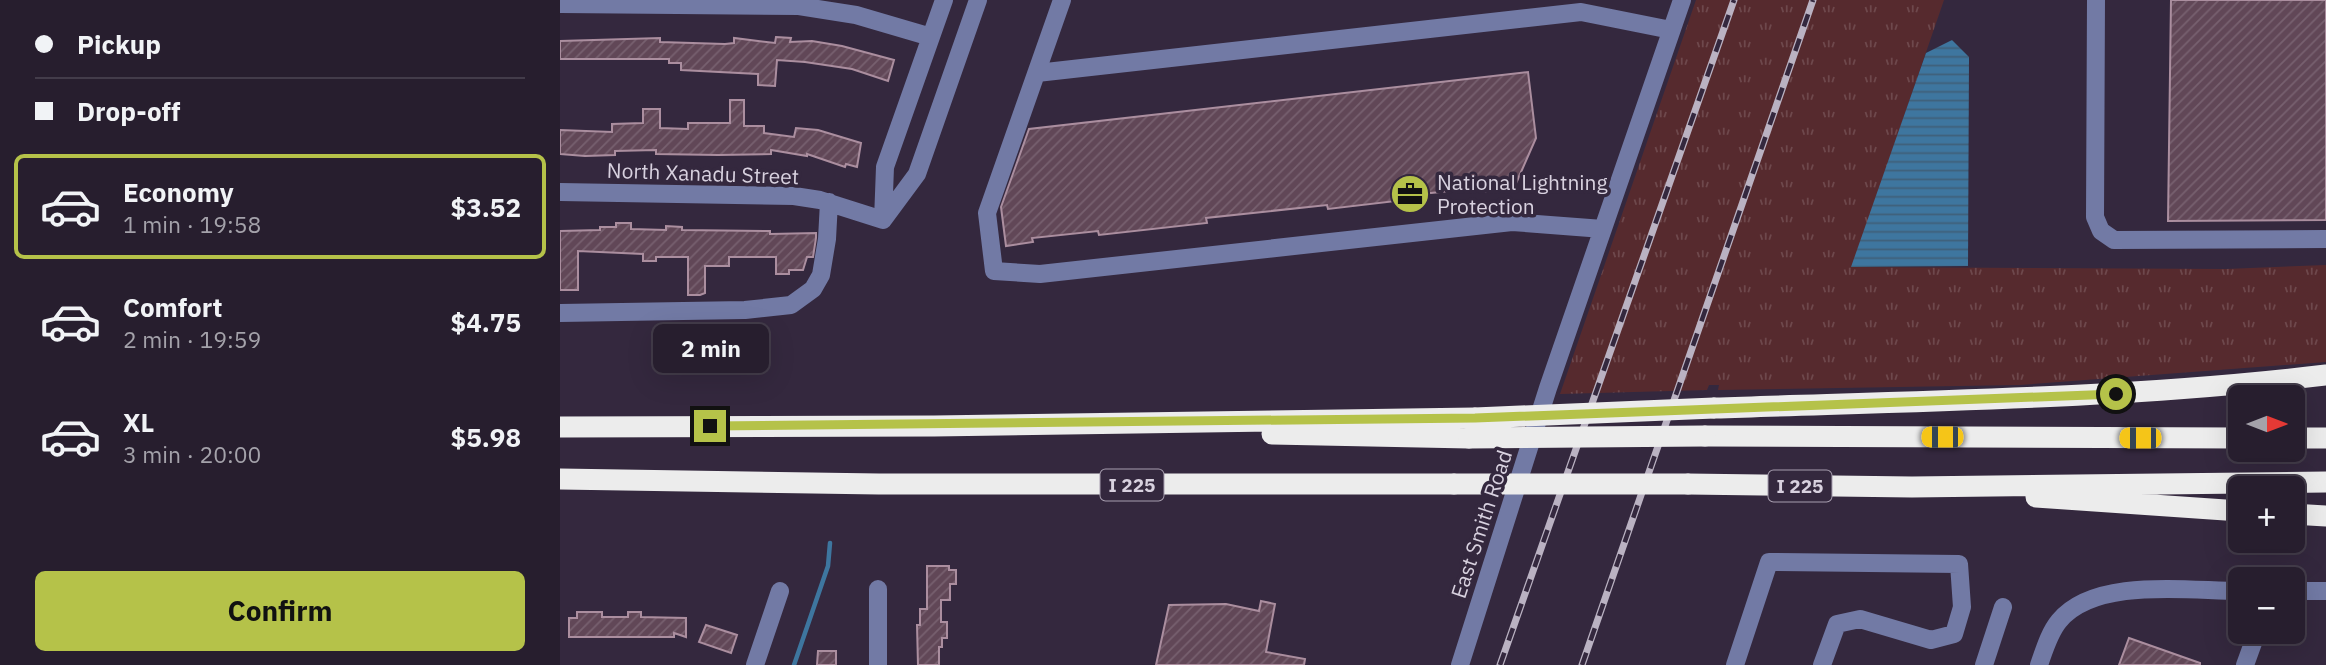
<!DOCTYPE html>
<meta charset="utf-8">
<style>
:root{--surface:#271e2e;--page:#332b3a;--text:#f1f3f6;--muted:#a4a2aa;--line:#433c4a;--accent:#b5c249}
body{margin:0;font-family:"IBM Plex Sans",sans-serif;background:var(--page);color:var(--text);height:100vh;display:flex;flex-direction:column;font-size:26px;white-space:nowrap}
*{box-sizing:border-box;margin:0}
p{font-size:23px;color:var(--muted)}
.icon{flex:none;width:38px;height:38px;fill:none;stroke:currentColor;stroke-width:2;stroke-linecap:round;stroke-linejoin:round}
.map{position:relative;flex:1;overflow:hidden}
.panel{display:flex;flex-direction:column;background:var(--surface);width:560px}
.panel>*{flex:none}
.top-card{display:grid;align-content:center;height:154px;padding:0 35px;background:var(--surface)}
.needle{width:46px;rotate:90deg}
.tools{position:absolute;left:1668px;top:385px;display:grid;gap:14px}
.tools a{display:grid;place-items:center;width:77px;height:77px;border-radius:10px;background:var(--surface);box-shadow:0 7px 28px #0002,0 0 0 2px var(--line);font-size:35px}
.end{position:absolute;width:32px;height:32px;margin:-16px;border:9px solid #b5c249;background:#111;box-shadow:0 0 0 4px #111}
.from{border-radius:50%}
.bubble{position:absolute;height:49px;border-radius:10px;background:var(--surface);box-shadow:0 7px 28px #0002,0 0 0 2px var(--line);font-size:23px;font-weight:800;line-height:49px;text-align:center}
.car{position:absolute;width:21px;height:42px;margin:-21px -10px;border-radius:9px;box-shadow:0 0 5px 2px #0007;background:linear-gradient(#f5c518 24%,#345 0 40%,#f5c518 0 76%,#345 0 86%,#f5c518 0)}
.top-card b{display:flex;align-items:center;gap:24px;height:66px;font-size:26px}
.top-card b+b{border-top:2px solid var(--line)}
.top-card i{width:18px;height:18px;background:var(--text)}
ul{padding:0;list-style:none}
li{display:flex;align-items:center;gap:21px;height:105px;margin:0 14px 10px;padding:0 21px;border:4px solid transparent;border-radius:10px}
li div{flex:1}
li b{display:block;font-size:26px}
li em{font-style:normal;font-weight:800}
li.current{border-color:var(--accent)}
li>.icon{width:63px;height:63px;stroke-width:1.5}
.button{display:flex;gap:14px;margin-top:auto;padding:14px 35px}
.button a{flex:1;height:80px;border-radius:10px;background:var(--accent);color:#111;font-size:28px;font-weight:800;line-height:80px;text-align:center}
main{display:flex;flex:1;min-height:0}
.map>svg:first-child{display:block}
.grass{fill:url(#grass-tufts)}
.water{fill:url(#water-rules)}
.lines{fill:none;stroke-linecap:round;stroke-linejoin:round}
.stream{stroke:#3e769f;stroke-width:4.5}
.building{fill:url(#building-hatch);stroke:#ab8e9f;stroke-width:2}
.minor{stroke:#727aa5;stroke-width:18}
.highway{stroke:#ececec;stroke-width:21}
.rail-casing{stroke:#bab2c2;stroke-width:7}
.rail{stroke:#34283e;stroke-width:4.5;stroke-dasharray:13;stroke-linecap:butt}
.highway-bridge{stroke:#ececec;stroke-width:21}
.route{stroke:#b5c249;stroke-width:9}
.labels{text-anchor:middle;dominant-baseline:central;stroke-width:7;stroke-linejoin:round;paint-order:stroke}
.shield{fill:#34283e;stroke:#a79eaf;stroke-width:2}
.shield-label{font-size:19px;font-weight:bold;fill:#d8d1df}
.street-label{font-size:21px;fill:#d8d1df;stroke:#34283e}
.poi-label{font-size:21px;fill:#d8d1df;stroke:#34283e;text-anchor:start}
</style>
<main>
<section class="panel">
<div class="top-card">
<b><i class="from"></i>Pickup</b>
<b><i></i>Drop-off</b>
</div>
<ul>
<li class="current"><svg class="icon" aria-label="car" viewBox="0 0 24 24"><path d="M5 17H2v-5l4-1 3-4h7l3 4 3 1v5h-3M9 17h6M6 11h13"/><circle cx="7" cy="17" r="2"/><circle cx="17" cy="17" r="2"/></svg><div><b>Economy</b><p>1 min · 19:58</p></div><em>$3.52</em></li>
<li><svg class="icon" aria-label="car" viewBox="0 0 24 24"><path d="M5 17H2v-5l4-1 3-4h7l3 4 3 1v5h-3M9 17h6M6 11h13"/><circle cx="7" cy="17" r="2"/><circle cx="17" cy="17" r="2"/></svg><div><b>Comfort</b><p>2 min · 19:59</p></div><em>$4.75</em></li>
<li><svg class="icon" aria-label="car" viewBox="0 0 24 24"><path d="M5 17H2v-5l4-1 3-4h7l3 4 3 1v5h-3M9 17h6M6 11h13"/><circle cx="7" cy="17" r="2"/><circle cx="17" cy="17" r="2"/></svg><div><b>XL</b><p>3 min · 20:00</p></div><em>$5.98</em></li>
</ul>
<div class="button"><a>Confirm</a></div>
</section>
<div class="map">
<svg width="1766" height="665" viewBox="0 0 1766 665">
<defs>
<pattern id="grass-tufts" width="24" height="20" patternUnits="userSpaceOnUse" patternTransform="scale(1.75)"><rect width="24" height="20" fill="#562a2e"/><path d="M3 7l-1-3M5 7V3M7 7l1-3M15 17l-1-3M17 17v-4M19 17l1-3" fill="none" stroke="#6e484c"/></pattern>
<pattern id="water-rules" width="6" height="5" patternUnits="userSpaceOnUse" patternTransform="scale(1.75)"><rect width="6" height="5" fill="#3e769f"/><path d="M0 2.5h6" fill="none" stroke="#3f607a"/></pattern>
<pattern id="building-hatch" width="6" height="6" patternUnits="userSpaceOnUse" patternTransform="scale(1.75)"><rect width="6" height="6" fill="#614757"/><path d="M-1 1l2-2M0 6l6-6M5 7l2-2" fill="none" stroke="#77606f"/></pattern>
</defs>
<rect width="100%" height="100%" fill="#34283e"/>
<!-- grass -->
<path class="grass" d="M1136,0h248l-92,267 374,2 100,-4v97l-307,23 -301,5 1,-5h-10l-2,5 -147,4z"/>
<!-- water -->
<path class="water" d="M1392,40l17,17 -1,209 -117,1 75,-214z"/>
<g class="lines">
<!-- stream -->
<path class="stream" d="M234,665l34,-99 2,-23"/>
</g>
<!-- building -->
<path class="building" d="M1611,0h155v220l-158,1z
M216,37l15,1 -1,4 22,-1 30,5 52,14 -6,21 -36,-12 -47,-7 -28,-2 -2,26 -17,-1v-11l-77,-4v-7h-12v-4h-109v-18l100,-3v4l65,2 9,-1v-5l41,5z
M968,72l8,66 -22,50 -34,4v-4l-59,6 1,4 -94,11 -1,-4 -121,13 1,5 -108,12 -1,-4 -66,7 1,4 -27,4 -5,-39 28,-78z
M170,100h14v26h20v7l30,4 2,-9 22,2 43,13 -4,24 -11,-3 -1,3 -38,-13v2l-36,-6v4l-53,1 -62,-1v-4l-41,1v4l-30,1 -25,-2v-24l52,2v-8l31,-1v-14h17v19l28,1v-6h42z
M56,223h15v6l35,1v-4l16,1v3l88,1v3l46,-1v5l-3,19h-6l-4,13h-14v4h-13v-17h-47v9h-24v27l-5,2h-12v-38h-32v4h-13v-7l-65,-3v39h-18v-59l40,-1v-3h16z
M367,566h22v4h7v14h-6v16h-9v22h6v16h-5v9h-3v18h-21l-1,-40h3v-16h7z
M701,601l14,3 -9,48 39,7 -1,6h-148l13,-60 57,-1 33,7z
M17,612h25v5h26v-5h13v5l45,1v19l-12,-4v4h-105v-19h8z
M146,625l31,10 -6,18 -32,-11z
M1569,638l71,25v2h-81z
M258,651h18v14h-19z"/>
<g class="lines">
<!-- minor -->
<path class="minor" d="M502,0l-75,213 7,58 46,3 472,-52 91,7
M1536,0l-1,217 6,14 13,9 212,-1
M0,4l239,2 57,9 75,22
M477,73l544,-61 90,18
M0,192l234,4 26,4 63,20
M323,220l34,-46 61,-174
M323,220l2,-53 59,-167
M0,313l185,-3 46,-5 22,-16 8,-14 6,-36 2,-37
M1732,591h34
M195,665l25,-74
M318,665v-76
M900,665l88,-277 134,-388
M1175,665l34,-103 190,2 3,43 -8,27 -23,6 -71,-21 -23,5 -15,41
M1424,665l19,-58
M1479,665c5,-14 10,-32 20,-44 36,-44 129,-30 181,-30
M1685,665l12,-33"/>
<!-- highway -->
<path class="highway" d="M1154,408c205,-7 409,-9 612,-33
M0,427l374,-1 541,-8
M712,434l197,4
M1145,436l535,2
M1732,438h34
M0,479l319,5h575
M1128,484l224,3 414,-5
M1476,497l204,14
M1732,514l34,2"/>
<!-- rail casing -->
<g class="rail-casing">
<path id="rail" d="M940,665l234,-665
M1022,665l231,-665"/>
</g>
<!-- rail -->
<use href="#rail" class="rail"/>
<!-- highway-bridge -->
<path class="highway-bridge" d="M915,418l239,-10
M909,438l236,-2
M894,484h234"/>
</g>
<g class="lines">
<!-- route -->
<path class="route" d="M150,426l765,-8 641,-24"/>
</g>
<!-- icons -->
<defs>
<g id="office-disc" transform="scale(2.0125)"><circle r="9.5" fill="#b5c249" stroke="#34283e"/><path d="M-6-3h4V-5.5h4V-3h4V5H-6ZM-1-4.5V-3h2v-1.5ZM-6 0V1H6V0Z" fill="#111"/></g>
</defs>
<g fill-rule="evenodd">
<use href="#office-disc" x="850" y="194"/>
</g>
<g class="labels">
<!-- shield labels -->
<g class="shield">
<rect x="540.5" y="469.5" width="63" height="31" rx="5"/>
<rect x="1208.5" y="470.5" width="63" height="31" rx="5"/>
</g>
<g class="shield-label">
<text x="572" y="485">I 225</text>
<text x="1240" y="486">I 225</text>
</g>
<!-- street labels -->
<g class="street-label">
<text transform="translate(143 173) rotate(2)">North Xanadu Street</text>
<text transform="translate(921 524) rotate(-72)">East Smith Road</text>
</g>
<!-- poi labels -->
<g class="poi-label">
<text x="877" y="182">National Lightning<tspan x="877" dy="24">Protection</tspan></text>
</g>
</g>
</svg>
<div class="tools">
<a><svg class="needle" viewBox="-14 -14 28 28"><path d="M0-13l5 13h-10z" fill="#e53935"/><path d="M0 13l5-13h-10z" fill="#a4a2aa"/></svg></a>
<a>+</a>
<a>−</a>
</div>
<i class="end from" style="left:1556px;top:394px"></i>
<i class="end" style="left:150px;top:426px"></i>
<div class="bubble" style="left:93px;top:324px;width:116px">2 min</div>
<i class="car" style="left:1382px;top:437px;rotate:270deg"></i>
<i class="car" style="left:1580px;top:438px;rotate:270deg"></i>
</div>
</main>
